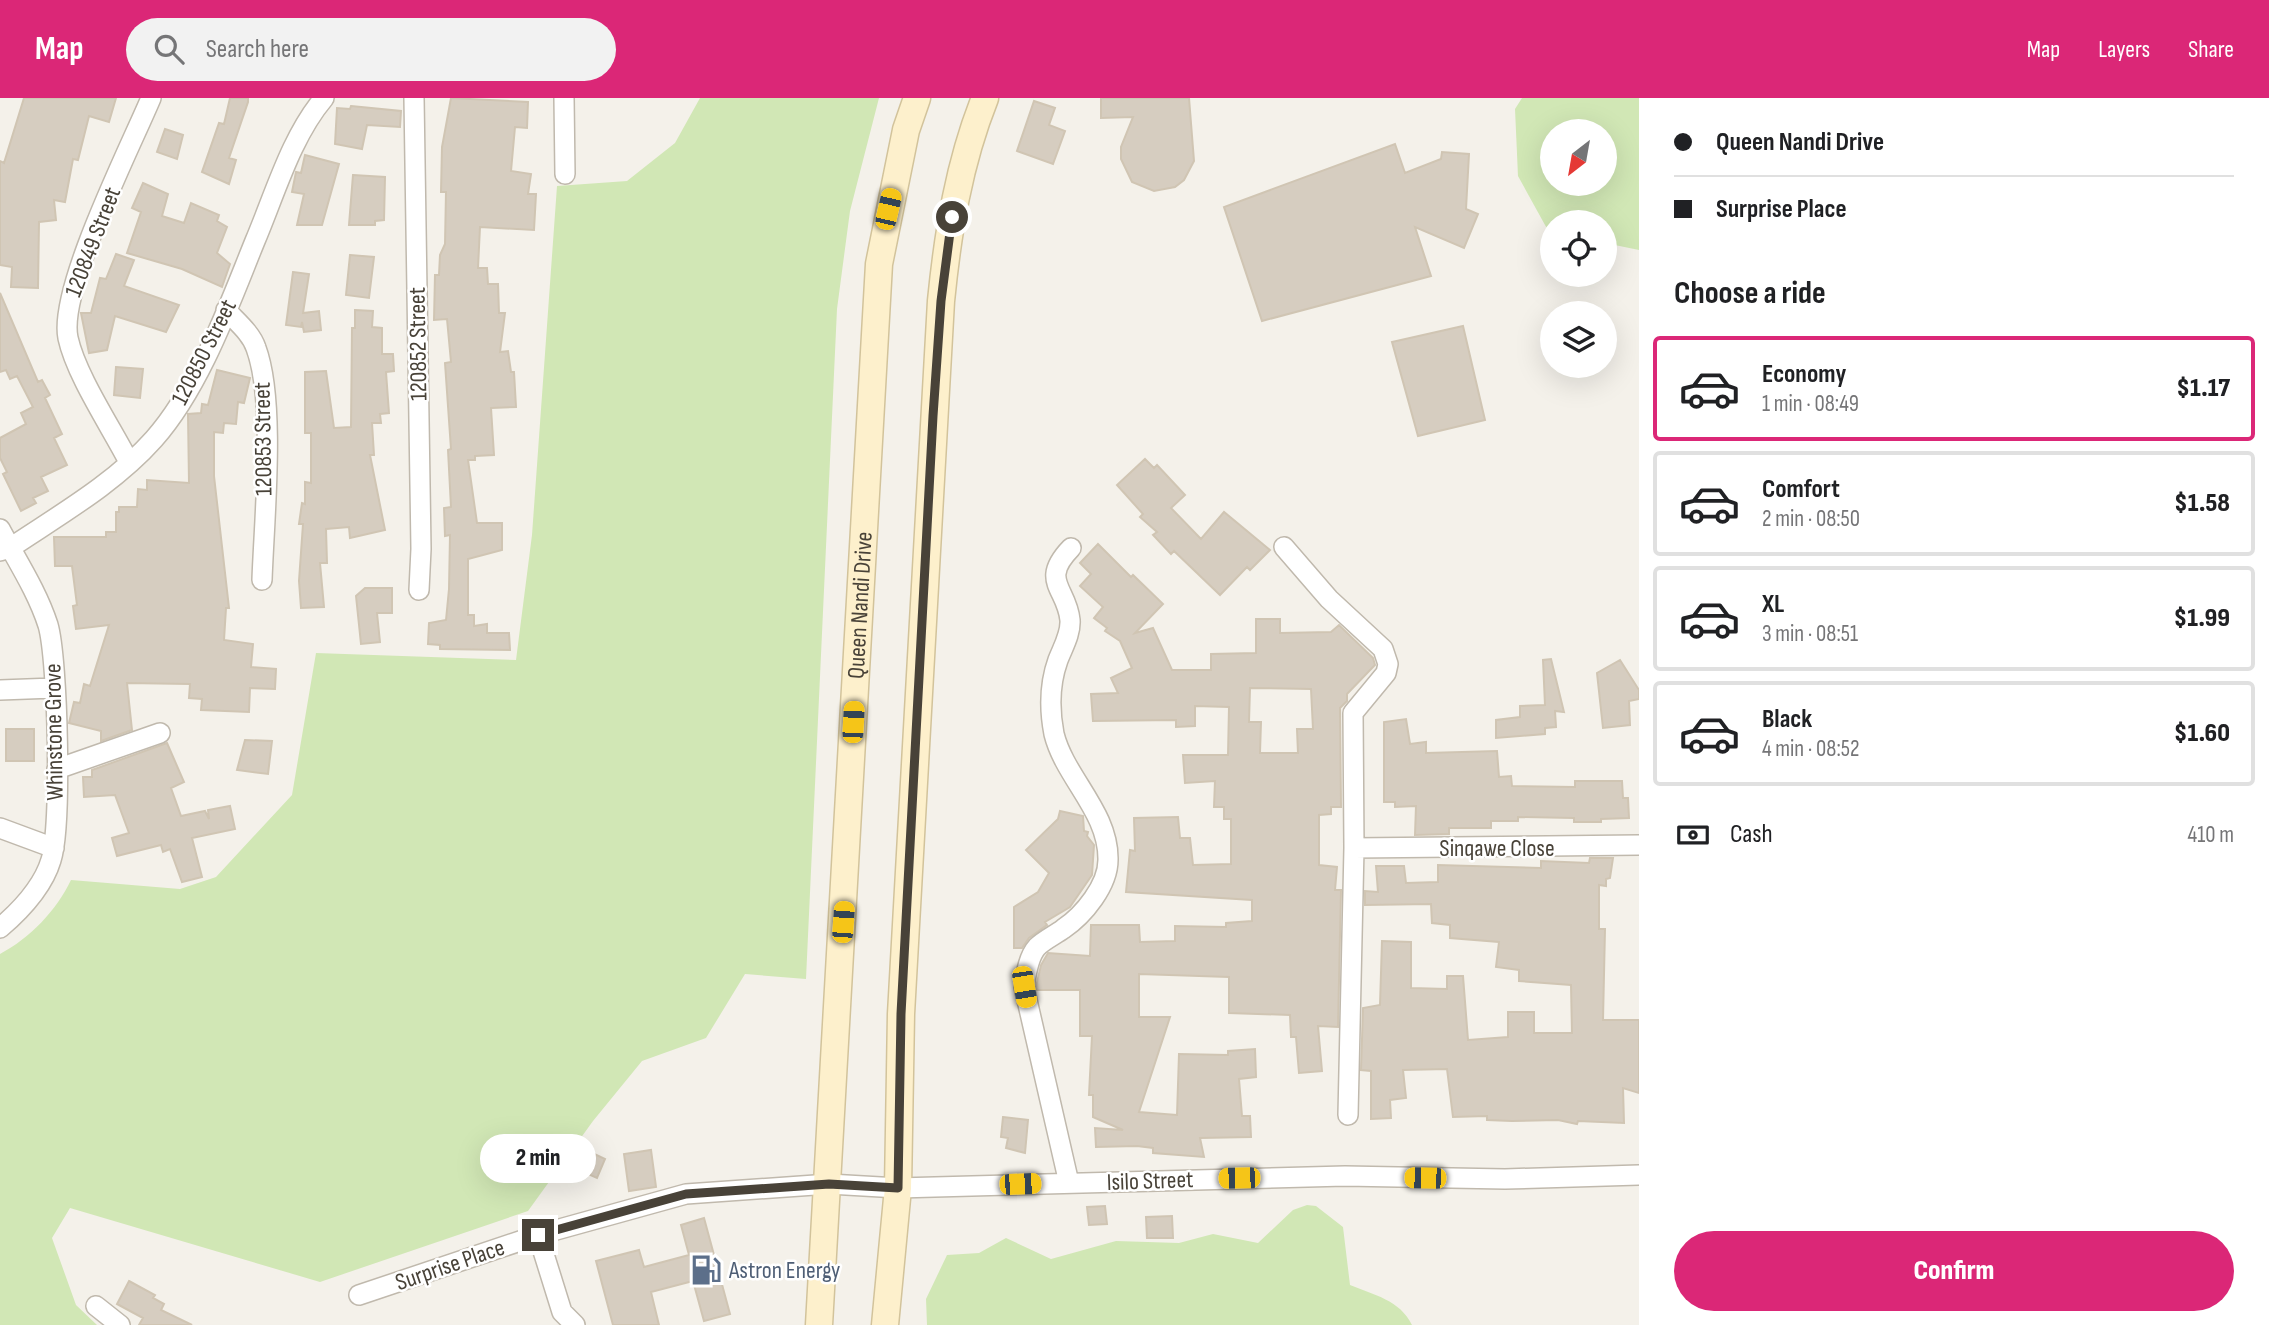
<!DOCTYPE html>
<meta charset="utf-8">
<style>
:root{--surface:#fff;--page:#f2f2f2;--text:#202124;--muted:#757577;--line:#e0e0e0;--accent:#db2777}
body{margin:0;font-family:"Sofia Sans Condensed",sans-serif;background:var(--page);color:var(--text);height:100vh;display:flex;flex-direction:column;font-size:26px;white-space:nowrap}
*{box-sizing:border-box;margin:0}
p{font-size:23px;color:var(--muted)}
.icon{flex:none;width:38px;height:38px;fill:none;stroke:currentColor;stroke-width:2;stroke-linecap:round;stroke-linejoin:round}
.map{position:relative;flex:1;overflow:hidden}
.side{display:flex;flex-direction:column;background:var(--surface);width:630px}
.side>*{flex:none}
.guide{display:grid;align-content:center;height:154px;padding:0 35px;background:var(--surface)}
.needle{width:46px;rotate:211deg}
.buttons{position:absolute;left:1540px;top:21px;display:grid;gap:14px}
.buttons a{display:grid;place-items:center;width:77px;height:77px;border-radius:50%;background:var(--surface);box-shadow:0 7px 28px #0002;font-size:35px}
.end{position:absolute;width:32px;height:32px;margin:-16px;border:9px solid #484238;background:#fff;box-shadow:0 0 0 4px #fff}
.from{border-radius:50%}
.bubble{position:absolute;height:49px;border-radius:24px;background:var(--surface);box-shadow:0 7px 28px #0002;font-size:23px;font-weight:800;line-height:49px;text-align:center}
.car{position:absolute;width:21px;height:42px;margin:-21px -10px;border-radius:9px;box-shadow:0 0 5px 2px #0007;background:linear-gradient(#f5c518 24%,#345 0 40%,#f5c518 0 76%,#345 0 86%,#f5c518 0)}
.guide b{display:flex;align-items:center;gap:24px;height:66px;font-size:26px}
.guide b+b{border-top:2px solid var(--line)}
.guide i{width:18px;height:18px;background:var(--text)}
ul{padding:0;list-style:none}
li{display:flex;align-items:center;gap:21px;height:105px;margin:0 14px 10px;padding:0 21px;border:4px solid var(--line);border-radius:7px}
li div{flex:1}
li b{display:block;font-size:26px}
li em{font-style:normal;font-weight:800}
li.current{border-color:var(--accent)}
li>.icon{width:63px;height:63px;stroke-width:1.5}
h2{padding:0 35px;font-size:32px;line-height:84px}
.pay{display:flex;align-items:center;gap:18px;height:77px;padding:0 35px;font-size:26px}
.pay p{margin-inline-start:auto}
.button{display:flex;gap:14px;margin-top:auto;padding:14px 35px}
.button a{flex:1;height:80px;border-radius:42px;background:var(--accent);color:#fff;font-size:28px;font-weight:800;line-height:80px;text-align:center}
header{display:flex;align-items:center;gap:42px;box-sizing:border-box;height:98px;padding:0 35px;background:var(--accent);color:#fff}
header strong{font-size:33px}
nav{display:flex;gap:38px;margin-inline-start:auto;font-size:24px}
.search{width:490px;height:63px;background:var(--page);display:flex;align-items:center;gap:18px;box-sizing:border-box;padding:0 24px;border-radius:38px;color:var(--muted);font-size:26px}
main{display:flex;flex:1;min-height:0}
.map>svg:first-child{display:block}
.green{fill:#d1e7b5;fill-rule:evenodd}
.building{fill:#d6cdc0;stroke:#d0c5b3;stroke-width:2;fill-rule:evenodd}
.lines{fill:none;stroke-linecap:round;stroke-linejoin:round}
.street-casing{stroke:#c0b9ad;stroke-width:22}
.secondary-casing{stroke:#d2c39b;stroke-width:29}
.street{stroke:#fff;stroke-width:19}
.secondary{stroke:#fdf0cc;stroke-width:26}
.route{stroke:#484238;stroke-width:9}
.labels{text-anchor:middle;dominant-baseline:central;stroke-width:5;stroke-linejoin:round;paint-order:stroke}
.street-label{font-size:24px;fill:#484238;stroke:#fff}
.service-label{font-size:24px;fill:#4e5e75;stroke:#fff;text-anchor:start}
</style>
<header>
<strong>Map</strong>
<div class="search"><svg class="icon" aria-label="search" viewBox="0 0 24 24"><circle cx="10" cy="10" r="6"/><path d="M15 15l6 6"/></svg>Search here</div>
<nav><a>Map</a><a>Layers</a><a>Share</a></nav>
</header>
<main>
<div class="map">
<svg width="1639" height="1227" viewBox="0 0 1639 1227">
<rect width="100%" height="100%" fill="#f4f1ea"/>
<!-- green -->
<path class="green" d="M700,0h179l-29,113 -13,98 -31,670 -61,-5 -39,64 -64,23 -49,60 -65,90 -208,71 -250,-74 -18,30 24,67 21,20h-97v-371c30,-16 56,-43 71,-74l109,9 36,-12 76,-82 24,-142 200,7 16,-125 25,-349 70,-5 48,-38z
M1522,0h117v152l-34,-7v-21h-53l-2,12 -32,-58 -3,-67zM1605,33v53h-53v-53z
M1307,1107l9,1 27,21 7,58c24,10 50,15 62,40h-485l-1,-26 21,-44 32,-2 27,-15 45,21 65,-18 63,2 34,-9 45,9 35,-33z"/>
<!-- building -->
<path class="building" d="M24,0h92l-7,24 -20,-6 -11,44 -5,-1 -8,43 -11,-2 2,20 -17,2 -1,66 -27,-1 1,-20 -12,-2v-104l4,2z
M230,0h18v4l-19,56 7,2 -7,24 -27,-12 17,-49 5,1z
M451,0l77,4 -1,26 -12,-1 -4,44 20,3 -3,20h8l-2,36 -54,-3 -2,41h9l1,16h10l1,29h6l-5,39 8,-1 3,21h3l2,35 -25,1 3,47 -19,1v4h-7l9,63h25v27l-34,9v56h6v11l13,-2v9h22l1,17 -70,-1v-4l-12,-1 1,-21 17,-3 3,-31 1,-54 -5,1 -1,-28 7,-1 -3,-57 3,-1 -6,-86 6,-1 -4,-43 -13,1 1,-45h4l1,-20 5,-11 1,-52h-5l1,-45z
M1101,0h88l5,63 -10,19 -9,7 -21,4 -22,-9 -11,-23v-12l12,-30 -32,1z
M1034,3l21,7 -6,17 16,6 -12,33 -36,-13z
M351,8l50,5 -1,16 -33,-2 -5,24 -27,-5 2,-36 13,1z
M165,31l18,6 -6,24 -20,-7z
M1395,46l10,29 36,-14 1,-7 27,2 -3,55 12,5 -14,34 -49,-21 16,49 -169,45 -38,-114z
M305,57l34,9 -17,61h-25l7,-31 -12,-2 4,-20 5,1z
M353,77l32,2 -1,43 -9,1v4h-26z
M143,85l25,11 -6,22 22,7 7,-20 28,12 -2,6 10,6 -10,26 13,11 -8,23 -40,-18 -55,-16 14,-41 -9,-4z
M116,156l18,6 -10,26 55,19 -13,27 -51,-16 -8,34 -18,3 -8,-40h10l9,-35 6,1z
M350,157l24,2 -5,41 -23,-3z
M293,174l16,2 -6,39 16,-2 2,19 -17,2 -2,-10 -1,5 -15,-2z
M0,195l38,89 4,-2 8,15 -5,3 17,36 -8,4 13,27 -26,12 7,14 -15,7 3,5 -15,8 -18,-37 4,-2 -7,-14v-20l26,-14 -5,-11 12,-6 -16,-31 -7,3 -4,-9 -6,2z
M355,212l18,1 -1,16 10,1v26h11l1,17 -8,1 3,41 -9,1 1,9h-9l2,32h-4l15,75 -35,8 -1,-11 -23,2 1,34h-7l4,44 -23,1 -2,-27 4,-57h-4l3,-21 3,1v-22l6,1v-50h-6v-61l21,-1 8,57 17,-1 1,-99h3z
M1463,228l22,94 -67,16 -26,-94z
M116,269l27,2 -3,29 -26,-3z
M217,272l33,8 -6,25 -6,-1 -2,22 -12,-1 -1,10 -9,-1v44l15,132h-3l-2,32 29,4 -2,23 25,2 -1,20 -25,-1 -1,24 -48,-2 1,-11 -13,-1 1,-14 -63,-1 5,47 -31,11v-10l-32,-8 5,-21 6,1 4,-19 6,2 19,-61 -33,4 -3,-23 4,-1 -5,-39h-17l-1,-29h52v-5h10v-20h3v-5h18l1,-18 9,1v-10l42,3 -1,-69 13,-1 1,-9 6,1z
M1145,361l9,9 3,-3 28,30 -14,13 30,31 23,-27 46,38 -20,20 -3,-3 -27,28 -46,-44 -3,3 -18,-19 4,-3 -17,-15 3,-3 -26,-29z
M1098,446l33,33 2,-2 30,29 -28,29 18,-5 19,42h39v-16l45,-1v-34h24v14l51,-1 8,-7 34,33 2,7 -28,29v7l-7,7 1,99h-10v7l-12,1v50l18,2 -2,23h6l-3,137 -20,-1 4,45 -23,2 -3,-36h-5l-1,-22 -61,-2v-36l-90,-3v43h31l-31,95 38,3 2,-61 49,1v-4l27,-2 1,28 -17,2 3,37h8l1,21 -51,1 4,19 -51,-4v-5l-16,-2 -41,1 -1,-19 28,2 -30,-13v-22h-4l3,-59h-12v-46h-43l-1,-3 5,-22 7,-12 42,3 1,-31h48l1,17 35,-1v-15l51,1v-4l26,-2v-21l-126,-8 4,-42 5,1 -1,-33 44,-1 2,21h10l3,27 38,-1v-45h-7v-12h-10l1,-26 -30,2 -2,-28h45l1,-48 -34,-1v20l-19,1v-7l-83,1 -2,-27 27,-1 -7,-15 21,-10 -12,-27 -15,-10 2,-3 -13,-10 9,-11 -23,-21 11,-12 -11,-11zM1250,590l61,1 2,40h-16l1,24h-38l1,-31h-12z
M365,490h27v25h-15l3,29 -19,2 -5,-48z
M1551,561l13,53 -9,-1 1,16 -11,1v6l-49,4v-18l24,-3v-11l25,-1 -2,-45z
M1620,562l19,30v9l-10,2 1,24 -27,3 -6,-55z
M1406,621l4,25 16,-2v11l71,-2 2,26 12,-1 1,10 63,1v-6h47l1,17h5l1,20 -28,1v3h-27v-4l-56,-1v4h-27v7h-42v6l-34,1 1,-29 -21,1v-5h-11v-80z
M6,631h28v32h-28z
M245,642l27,1 -4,33 -31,-4z
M167,645l17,39 -13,6 10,28 24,-5 4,8 -1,-9 22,-4 5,23 -43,9 10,39 -20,5 -12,-33 -7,3 -2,-7 -44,11 -5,-18 17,-5 -14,-38 -31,2 -1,-20h9v-7z
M1060,713l23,5 1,15 4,1 -1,4 7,9 -2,30 -22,32 -25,15 2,3 -18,13 -7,10h-8v-41l24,-15 11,-19 -23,-23 32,-31z
M1590,760h23l-3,20 -4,1v7l-7,-1v44h6l-2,91h36v73l-16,-5 1,35 -46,-2 -1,3 -19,-4 -46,1 -25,-1v-4l-34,1 -6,-48 -44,1 3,28 -16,2 1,18 -20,1v-48l-10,-1 2,-62 17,-3 2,-64 29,1v46l36,1v-13h16l5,64 40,-3v-25h26v21h38l-1,-48 -52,-4v-11l-23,-3 3,-25 -49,-4v-13l-18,-2 -1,-19 -66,1v-14l13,1 -2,-26h28l2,17 32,-1v-17l103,3v-7l48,2z
M1003,1019l25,3 -3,33 -19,-5 2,-10 -7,-1z
M651,1052l5,37 -27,4 -5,-37z
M588,1053l17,8 -8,19 -18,-8z
M1105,1108l2,18 -18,1 -2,-18z
M1172,1118l1,22h-26l-1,-21z
M704,1120l26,96 -26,7 -11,-40 -42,11 8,33h-46l-17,-64 43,-11 5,17 45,-12 -8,-30z
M129,1183l26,14 -2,3 11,6 -3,6 31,15h-53l4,-7 -26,-14z"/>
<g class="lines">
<!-- street casing -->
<g class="street-casing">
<path id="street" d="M414,0l7,451 -2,41
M564,0l1,76
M226,212c11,12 25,23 30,38 20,54 8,172 6,232
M129,364c-18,-35 -53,-87 -61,-124 -10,-48 62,-190 83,-240
M0,431c17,32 37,62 48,96 10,34 14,202 3,235 -8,27 -30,50 -51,68
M1284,449l45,52 54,50 5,15 -2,9 -33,40 1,135 -6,267
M0,453l10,-3c49,-33 104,-64 144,-109 46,-52 75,-134 101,-198 20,-47 36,-104 69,-143
M0,592l54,-2
M57,671l103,-36
M0,730l54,20
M1354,750l285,-3
M1069,1085l-45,-196c2,-12 4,-30 13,-40 7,-7 18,-12 26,-18 21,-14 45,-44 45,-69 1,-48 -43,-82 -54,-126 -5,-26 -5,-49 4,-74 5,-13 13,-26 12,-40 -3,-32 -31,-39 1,-72
M538,1137l24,77 13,13
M359,1197l179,-60 148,-41 143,-10 69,4 447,-12 160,3 134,-4
M96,1208l24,19"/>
</g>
<!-- secondary casing -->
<g class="secondary-casing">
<g id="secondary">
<path id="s1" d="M819,1227l60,-1061 27,-134 11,-32"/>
<path d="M885,1227l13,-137 3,-174 40,-713c7,-70 18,-138 44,-203"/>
</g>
</g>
<!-- street -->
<use href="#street" class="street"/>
<!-- secondary -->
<use href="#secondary" class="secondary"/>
</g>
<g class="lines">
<!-- route -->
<path class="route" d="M538,1137l148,-41 143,-10 69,4 3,-174 32,-598 8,-115 11,-84"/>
</g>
<!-- icons -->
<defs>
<g id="fuel-bare" transform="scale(2.415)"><path d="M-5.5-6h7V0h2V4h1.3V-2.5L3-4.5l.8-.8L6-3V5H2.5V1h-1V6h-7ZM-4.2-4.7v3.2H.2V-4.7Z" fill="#5c6f8a" stroke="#fff" stroke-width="2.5" paint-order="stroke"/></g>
</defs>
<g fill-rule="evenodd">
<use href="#fuel-bare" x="706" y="1172"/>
</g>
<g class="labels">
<!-- street labels -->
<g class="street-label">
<text transform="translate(93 144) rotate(-69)">120849 Street</text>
<text transform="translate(418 246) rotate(-91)">120852 Street</text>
<text transform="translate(204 254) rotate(-63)">120850 Street</text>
<text transform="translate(263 341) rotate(-91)">120853 Street</text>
<text stroke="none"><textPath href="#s1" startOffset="721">Queen Nandi Drive</textPath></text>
<text transform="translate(54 634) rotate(-91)">Whinstone Grove</text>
<text x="1497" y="750">Sinqawe Close</text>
<text transform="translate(1150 1083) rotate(-2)">Isilo Street</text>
<text transform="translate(450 1167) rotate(-19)">Surprise Place</text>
</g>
<!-- service labels -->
<g class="service-label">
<text x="729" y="1172">Astron Energy</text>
</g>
</g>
</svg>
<div class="buttons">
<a><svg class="needle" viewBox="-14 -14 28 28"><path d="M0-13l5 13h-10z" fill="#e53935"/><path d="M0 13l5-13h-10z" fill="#757577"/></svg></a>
<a><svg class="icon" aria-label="locate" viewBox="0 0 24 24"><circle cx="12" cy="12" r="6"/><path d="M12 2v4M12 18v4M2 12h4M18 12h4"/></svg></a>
<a><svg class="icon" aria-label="layers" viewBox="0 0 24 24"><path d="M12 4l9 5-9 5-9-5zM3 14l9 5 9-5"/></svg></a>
</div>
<i class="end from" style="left:952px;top:119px"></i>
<i class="end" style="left:538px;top:1137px"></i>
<div class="bubble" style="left:480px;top:1036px;width:116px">2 min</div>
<i class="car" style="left:888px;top:111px;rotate:13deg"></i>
<i class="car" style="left:853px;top:624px;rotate:3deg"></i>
<i class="car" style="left:843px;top:824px;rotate:4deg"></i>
<i class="car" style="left:1024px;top:889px;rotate:171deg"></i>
<i class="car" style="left:1239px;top:1080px;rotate:269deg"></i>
<i class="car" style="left:1425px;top:1080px;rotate:271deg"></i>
<i class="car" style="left:1020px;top:1086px;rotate:88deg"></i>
</div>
<section class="side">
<div class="guide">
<b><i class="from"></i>Queen Nandi Drive</b>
<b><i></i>Surprise Place</b>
</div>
<h2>Choose a ride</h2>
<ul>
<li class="current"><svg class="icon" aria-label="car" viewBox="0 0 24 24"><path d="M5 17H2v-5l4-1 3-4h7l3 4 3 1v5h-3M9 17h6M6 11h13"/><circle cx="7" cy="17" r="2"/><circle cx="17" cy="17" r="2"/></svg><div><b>Economy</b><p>1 min · 08:49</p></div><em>$1.17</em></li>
<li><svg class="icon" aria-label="car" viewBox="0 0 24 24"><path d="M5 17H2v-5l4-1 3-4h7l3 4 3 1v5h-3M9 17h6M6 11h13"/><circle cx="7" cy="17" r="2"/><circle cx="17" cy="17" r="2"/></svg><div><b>Comfort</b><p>2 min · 08:50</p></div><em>$1.58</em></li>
<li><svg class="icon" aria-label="car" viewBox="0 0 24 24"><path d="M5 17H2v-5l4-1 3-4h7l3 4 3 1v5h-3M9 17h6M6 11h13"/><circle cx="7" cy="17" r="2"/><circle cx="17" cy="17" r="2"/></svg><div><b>XL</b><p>3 min · 08:51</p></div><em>$1.99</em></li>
<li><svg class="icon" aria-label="car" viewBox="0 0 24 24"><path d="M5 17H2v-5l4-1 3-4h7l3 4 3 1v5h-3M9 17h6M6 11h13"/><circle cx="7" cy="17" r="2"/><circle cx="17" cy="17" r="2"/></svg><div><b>Black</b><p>4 min · 08:52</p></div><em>$1.60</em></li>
</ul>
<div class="pay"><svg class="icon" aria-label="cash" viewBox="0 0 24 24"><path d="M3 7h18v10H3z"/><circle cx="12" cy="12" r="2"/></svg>Cash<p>410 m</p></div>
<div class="button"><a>Confirm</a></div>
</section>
</main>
